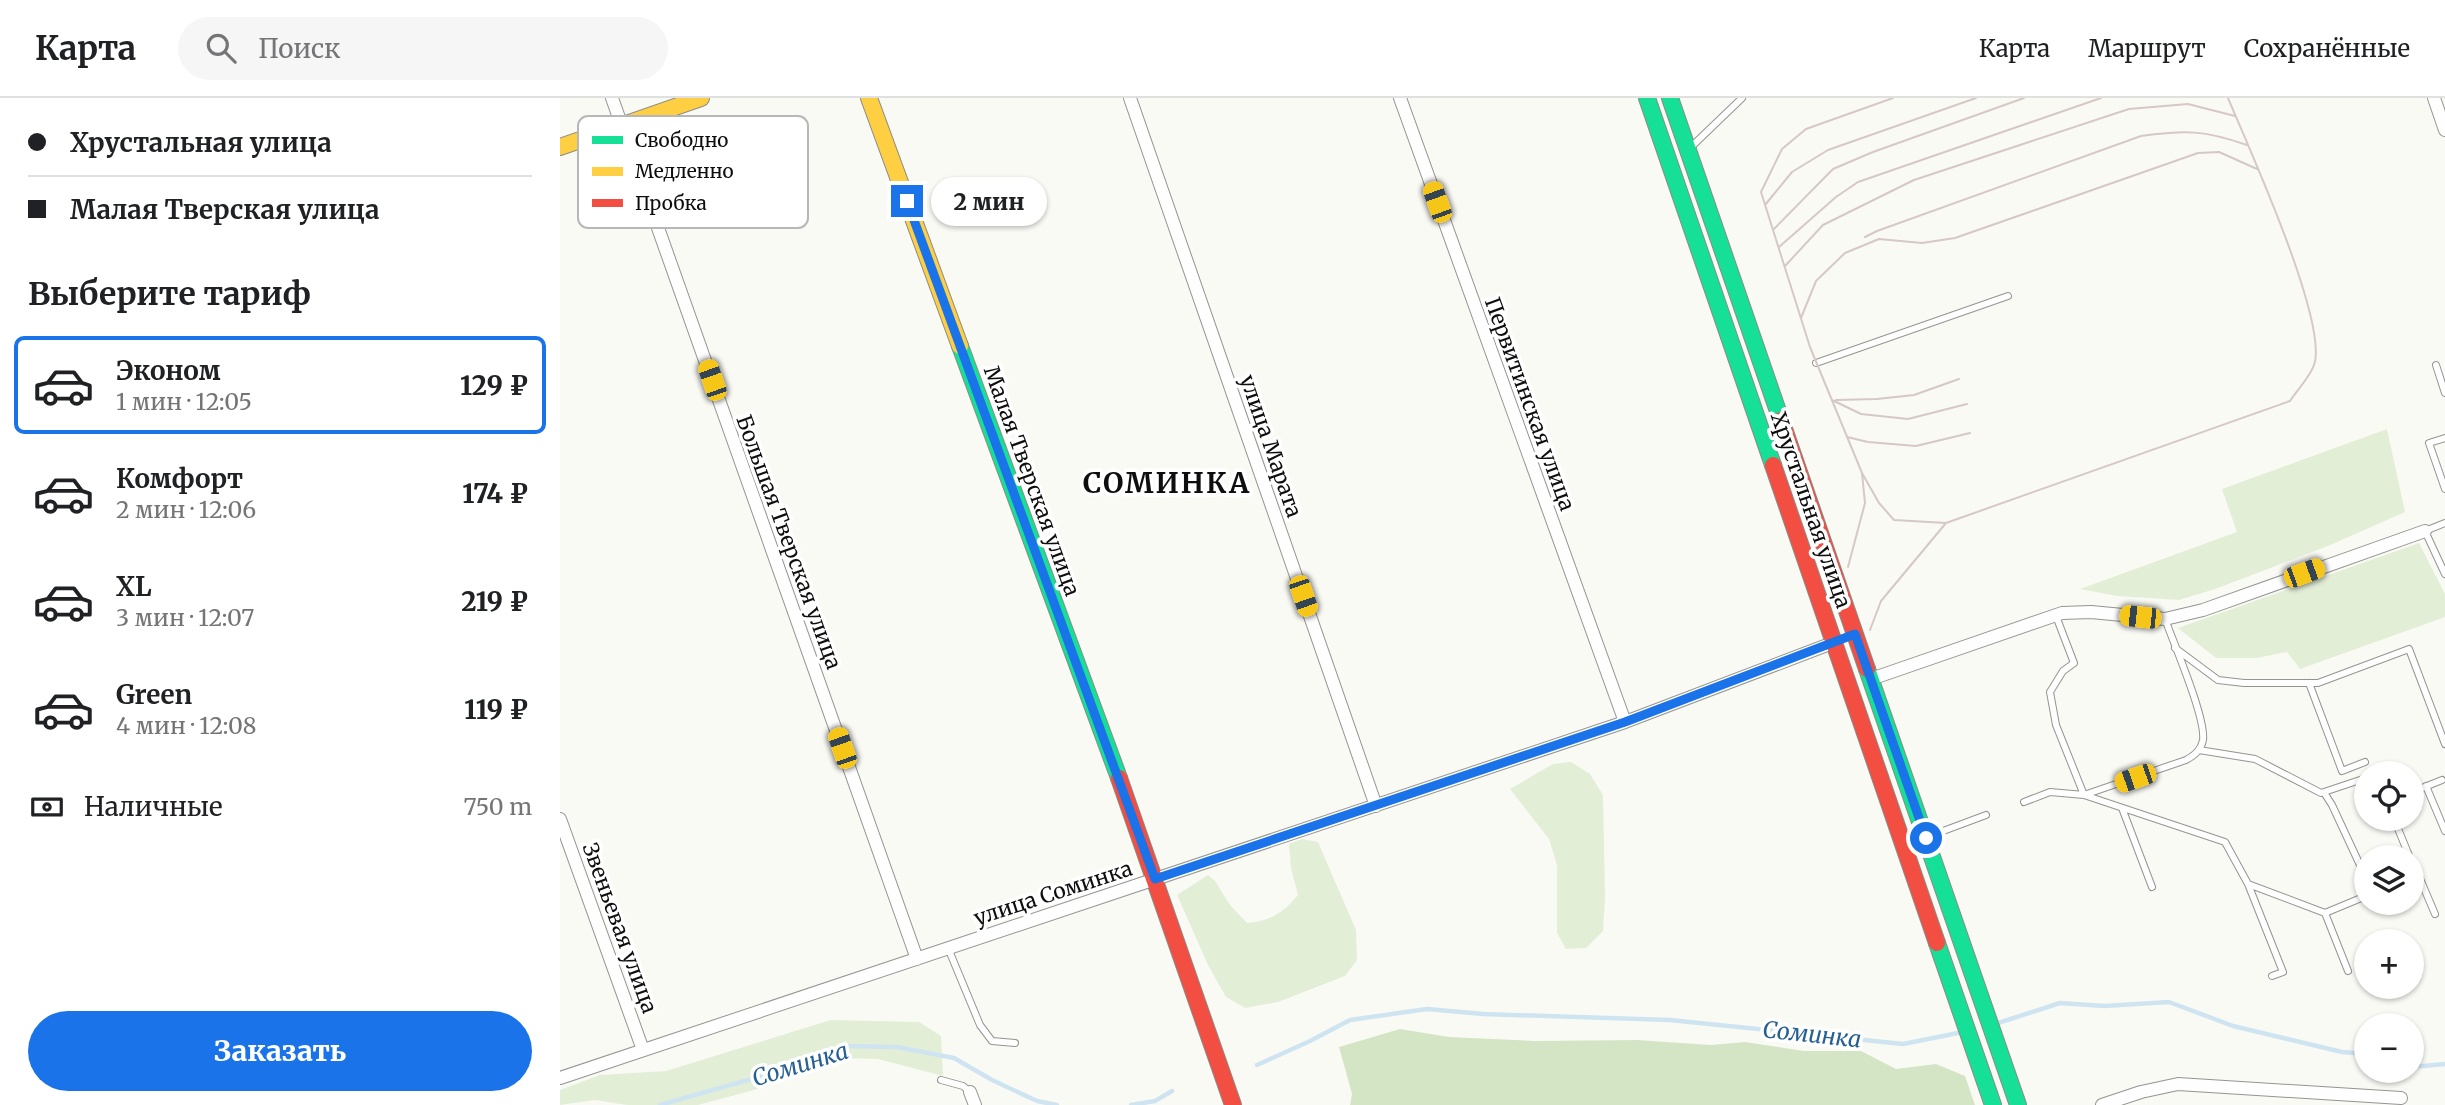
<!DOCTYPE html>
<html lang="ru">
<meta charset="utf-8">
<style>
:root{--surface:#fff;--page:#f6f6f6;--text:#202124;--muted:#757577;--line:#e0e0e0;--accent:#1a73e8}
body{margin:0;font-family:Merriweather,serif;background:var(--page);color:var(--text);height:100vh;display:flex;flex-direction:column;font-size:26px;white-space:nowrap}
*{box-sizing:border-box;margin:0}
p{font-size:23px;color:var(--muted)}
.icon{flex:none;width:38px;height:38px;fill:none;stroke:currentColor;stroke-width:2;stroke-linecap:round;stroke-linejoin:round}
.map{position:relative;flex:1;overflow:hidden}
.panel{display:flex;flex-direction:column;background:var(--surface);width:560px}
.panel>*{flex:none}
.top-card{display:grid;align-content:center;height:154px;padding:0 28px;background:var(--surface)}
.fabs{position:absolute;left:1794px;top:663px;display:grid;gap:14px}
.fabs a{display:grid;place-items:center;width:70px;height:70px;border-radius:50%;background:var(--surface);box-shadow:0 2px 5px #0004;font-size:35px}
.end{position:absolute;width:32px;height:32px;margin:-16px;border:9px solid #1a73e8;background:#fff;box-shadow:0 0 0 4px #fff}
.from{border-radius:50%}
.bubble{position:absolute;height:49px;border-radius:24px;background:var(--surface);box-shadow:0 2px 5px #0004;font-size:23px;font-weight:800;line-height:49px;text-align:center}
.car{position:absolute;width:21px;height:42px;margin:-21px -10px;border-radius:9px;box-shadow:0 0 5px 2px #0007;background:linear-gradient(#f5c518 24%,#345 0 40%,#f5c518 0 76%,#345 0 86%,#f5c518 0)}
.top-card b{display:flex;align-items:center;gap:24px;height:66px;font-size:26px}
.top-card b+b{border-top:2px solid var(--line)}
.top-card i{width:18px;height:18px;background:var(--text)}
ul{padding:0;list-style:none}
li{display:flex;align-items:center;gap:21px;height:98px;margin:0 14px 10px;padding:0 14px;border:4px solid transparent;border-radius:10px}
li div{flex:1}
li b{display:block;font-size:26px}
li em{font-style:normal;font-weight:800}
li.selected{border-color:var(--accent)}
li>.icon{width:63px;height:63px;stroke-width:1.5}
h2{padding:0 28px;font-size:32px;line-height:84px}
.pay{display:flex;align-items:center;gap:18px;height:77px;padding:0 28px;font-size:26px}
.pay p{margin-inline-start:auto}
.cta{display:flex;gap:14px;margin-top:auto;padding:14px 28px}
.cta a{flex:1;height:80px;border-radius:42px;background:var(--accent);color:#fff;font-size:28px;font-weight:800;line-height:80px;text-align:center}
header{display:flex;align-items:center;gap:42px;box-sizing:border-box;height:98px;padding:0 35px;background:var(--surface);border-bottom:2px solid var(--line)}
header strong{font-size:33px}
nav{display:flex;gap:38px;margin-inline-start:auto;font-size:24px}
.search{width:490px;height:63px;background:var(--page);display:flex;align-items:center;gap:18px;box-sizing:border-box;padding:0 24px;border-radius:38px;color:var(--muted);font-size:26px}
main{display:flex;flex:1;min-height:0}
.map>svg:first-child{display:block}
.green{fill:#e3eed7}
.forest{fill:#d4e5c6}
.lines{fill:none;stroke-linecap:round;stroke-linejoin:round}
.stream{stroke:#cfe4f1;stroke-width:4.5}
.lane-casing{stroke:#949492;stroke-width:8}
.street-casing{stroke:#949492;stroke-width:14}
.fast-casing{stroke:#8b8b89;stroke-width:18}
.slow-casing{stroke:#8b8b89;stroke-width:18}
.jam-casing{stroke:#8b8b89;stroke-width:18}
.lane{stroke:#fefefe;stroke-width:6}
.street{stroke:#fefefe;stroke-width:12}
.fast{stroke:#16e098;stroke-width:16}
.slow{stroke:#ffcf43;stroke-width:16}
.jam{stroke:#f24e42;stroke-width:16}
.tram{stroke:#d5c8c7;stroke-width:2}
.route{stroke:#1a73e8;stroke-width:9}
.labels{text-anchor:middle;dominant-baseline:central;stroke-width:7;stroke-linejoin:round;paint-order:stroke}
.street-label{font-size:21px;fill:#0e0e0e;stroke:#fff}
.water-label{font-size:23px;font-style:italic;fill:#266092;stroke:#fff}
.district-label{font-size:28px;font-weight:bold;letter-spacing:2px;fill:#0e0e0e;stroke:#fff}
.key{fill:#fff;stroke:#b7b7b7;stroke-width:2}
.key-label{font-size:19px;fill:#0e0e0e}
</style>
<header>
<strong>Карта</strong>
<div class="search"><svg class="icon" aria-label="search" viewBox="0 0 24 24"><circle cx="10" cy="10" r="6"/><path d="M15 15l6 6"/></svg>Поиск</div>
<nav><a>Карта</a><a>Маршрут</a><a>Сохранённые</a></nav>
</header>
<main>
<section class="panel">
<div class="top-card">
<b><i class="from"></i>Хрустальная улица</b>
<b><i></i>Малая Тверская улица</b>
</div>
<h2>Выберите тариф</h2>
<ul>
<li class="selected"><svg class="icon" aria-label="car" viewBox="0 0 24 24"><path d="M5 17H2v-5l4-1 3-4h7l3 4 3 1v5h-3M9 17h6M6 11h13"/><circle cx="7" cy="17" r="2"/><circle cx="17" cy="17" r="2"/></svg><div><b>Эконом</b><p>1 мин · 12:05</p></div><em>129 ₽</em></li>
<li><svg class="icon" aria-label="car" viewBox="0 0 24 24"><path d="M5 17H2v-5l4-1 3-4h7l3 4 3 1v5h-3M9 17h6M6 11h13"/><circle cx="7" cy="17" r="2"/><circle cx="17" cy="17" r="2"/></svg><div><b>Комфорт</b><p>2 мин · 12:06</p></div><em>174 ₽</em></li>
<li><svg class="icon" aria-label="car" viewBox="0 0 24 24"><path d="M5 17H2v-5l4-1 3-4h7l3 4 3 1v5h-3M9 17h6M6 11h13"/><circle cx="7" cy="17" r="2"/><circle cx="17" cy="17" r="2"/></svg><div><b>XL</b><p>3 мин · 12:07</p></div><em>219 ₽</em></li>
<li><svg class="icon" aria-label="car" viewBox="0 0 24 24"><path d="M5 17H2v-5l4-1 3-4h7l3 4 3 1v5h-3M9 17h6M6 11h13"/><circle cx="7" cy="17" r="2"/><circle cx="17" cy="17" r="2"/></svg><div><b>Green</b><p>4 мин · 12:08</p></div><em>119 ₽</em></li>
</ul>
<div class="pay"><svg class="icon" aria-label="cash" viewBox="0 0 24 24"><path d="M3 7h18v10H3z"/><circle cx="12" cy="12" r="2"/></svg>Наличные<p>750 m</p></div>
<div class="cta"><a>Заказать</a></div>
</section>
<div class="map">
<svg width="1885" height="1007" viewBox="0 0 1885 1007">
<rect width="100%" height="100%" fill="#fafaf5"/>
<!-- green -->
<path class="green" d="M1827,331l18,83 -77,34 -113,43 -36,11 -62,-4 -37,-7 157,-57 -15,-43z
M1859,445l26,51v23l-145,52 -13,-17 -31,6h-40l-38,-30z
M1011,664l19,12 13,21 2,102 -2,34 -17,17 -20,1 -9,-16v-68l-8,-26 -39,-50 43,-25z
M742,741l16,3 38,88 1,30 -12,16 -67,26 -33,6 -19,-11 -18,-32 -31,-70 31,-20 7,6 15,24 17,18c22,-1 37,-11 51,-28l-7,-27 -2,-24z
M271,922l88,2 22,14 2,40 -65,-17 -39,-1 -85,32 -56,15h-71l-32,-5 -35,5v-15l40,-15 66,-4z"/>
<!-- forest -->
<path class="forest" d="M840,931l49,8 86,4 102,-1 74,5 34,-3 59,9h57l35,18 40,-5 29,12 10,29h-625l2,-11 -13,-47z"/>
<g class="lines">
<!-- stream -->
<path class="stream" d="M1435,926l65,-21 44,3 65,-4 64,24 109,26 24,2
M697,967l53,-24 40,-21 77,-11 56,5 187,6 233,24 60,-12
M1852,969l33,-3
M100,1007l144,-41 42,-18 51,1 57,11 38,22 45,21 20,4
M571,1007l24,-4 17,-10"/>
<!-- lane casing -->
<g class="lane-casing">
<path id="lane" d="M1129,51l53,-51
M1256,265l192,-67
M1876,267l9,28
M1885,340l-16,5 16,46
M1885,425l-20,8 20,43
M1496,518l18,47 -11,8 -13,21 6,33 28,70 102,-35c9,-5 15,-10 17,-20 3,-22 -29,-96 -38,-121
M1615,550l43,32 26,3h74l91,-34 36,95
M1749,585l33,88 23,-9
M1639,652l56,9 66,34 45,-15
M1866,688l19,45
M1852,694l30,-12
M1765,696l7,11 34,73
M1464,704l26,-10 34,3 141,47 23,42 77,29 23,58
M1562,710l30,79
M1834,721l16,39
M1367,739l59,-22
M1852,762l23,54
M1688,786l35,88 -11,4
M1765,815l41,-17
M388,850l32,77 12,16 23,2
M381,982l22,6 7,6"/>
</g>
<!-- street casing -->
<g class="street-casing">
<path id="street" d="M52,0l305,861
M570,0l246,708
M840,0l225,624
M1874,0l11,32
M1311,581l191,-66 29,-1 74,7 38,-9 222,-79
M0,721l83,231
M0,980l1065,-356 210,-80
M410,994l5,13
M1542,1007l39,-13 37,-8 223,14"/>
</g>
<!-- fast casing -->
<g class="fast-casing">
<path id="fast" d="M1087,0l126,367
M1110,0l111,322
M400,248l159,432
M1307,571l151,436
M1377,845l56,162"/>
</g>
<!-- slow casing -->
<g class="slow-casing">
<path id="slow" d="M309,0l91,248
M0,49l141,-49"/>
</g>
<!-- jam casing -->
<g class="jam-casing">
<path id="jam" d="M1221,322l86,249
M1213,367l164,478
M559,680l114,327"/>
</g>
<!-- lane -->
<use href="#lane" class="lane"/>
<!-- street -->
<use href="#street" class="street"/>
<!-- fast -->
<use href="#fast" class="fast"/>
<!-- slow -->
<use href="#slow" class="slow"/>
<!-- jam -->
<use href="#jam" class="jam"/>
<!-- tram -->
<path class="tram" d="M1205,107l27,-33 36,-22 148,-52
M1213,132l60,-61 40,-17 151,-54
M1305,139l12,-6 264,-95c45,-6 63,-6 106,9
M1219,149l57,-50 22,-15 243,-84
M1225,168l38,-41 91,-45 215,-71 59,-5 47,12
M1241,220l15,-37 29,-28 34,-14 43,4 33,-5 243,-85 21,-1 38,17
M1272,302l29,14 47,5 59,-15
M1276,302l41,-1 37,-4 45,-16
M1287,339l21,5 48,4 54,-13
M1302,375l17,30 15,17 52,3 344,-122c7,-11 20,-24 24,-36 15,-42 -66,-219 -86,-267
M1288,469l17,-64 -3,-30 -52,-126 -49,-155 21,-43 24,-20 87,-31
M1310,532l11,-29 65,-78"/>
</g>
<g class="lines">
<!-- route -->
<path class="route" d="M347,103l248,678 470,-157 230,-88 71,204"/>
</g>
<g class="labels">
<!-- street labels -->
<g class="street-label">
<text transform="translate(970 306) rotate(70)">Первитинская улица</text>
<text transform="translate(711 348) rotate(71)">улица Марата</text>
<text transform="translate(472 383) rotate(70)">Малая Тверская улица</text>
<text transform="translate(1251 412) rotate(71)">Хрустальная улица</text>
<text transform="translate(229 444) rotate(70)">Большая Тверская улица</text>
<text transform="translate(493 795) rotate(-18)">улица Соминка</text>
<text transform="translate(60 830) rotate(70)">Звеньевая улица</text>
</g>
<!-- water labels -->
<g class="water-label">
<text transform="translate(1252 936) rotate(6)">Соминка</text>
<text transform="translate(240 966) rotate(-17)">Соминка</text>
</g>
<!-- district labels -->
<g class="district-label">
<text x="607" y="385">СОМИНКА</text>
</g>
</g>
<!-- legend -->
<rect x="18" y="18" width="230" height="112" rx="10" class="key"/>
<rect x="32" y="38" width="31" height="8" fill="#16e098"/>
<rect x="32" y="69" width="31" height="9" fill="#ffcf43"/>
<rect x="32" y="101" width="31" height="8" fill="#f24e42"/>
<g class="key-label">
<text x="75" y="49">Свободно</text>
<text x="75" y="80">Медленно</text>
<text x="75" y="112">Пробка</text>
</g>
</svg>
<div class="fabs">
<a><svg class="icon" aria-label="locate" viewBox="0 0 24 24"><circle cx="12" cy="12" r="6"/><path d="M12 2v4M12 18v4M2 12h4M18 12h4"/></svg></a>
<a><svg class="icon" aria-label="layers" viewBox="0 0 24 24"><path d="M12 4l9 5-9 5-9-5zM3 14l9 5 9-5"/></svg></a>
<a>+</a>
<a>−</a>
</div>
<i class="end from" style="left:1366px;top:740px"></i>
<i class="end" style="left:347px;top:103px"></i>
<div class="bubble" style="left:371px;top:79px;width:116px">2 мин</div>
<i class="car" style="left:877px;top:104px;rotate:340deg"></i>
<i class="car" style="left:152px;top:282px;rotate:341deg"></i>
<i class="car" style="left:1744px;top:475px;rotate:70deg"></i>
<i class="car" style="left:743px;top:498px;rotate:161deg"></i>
<i class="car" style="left:1580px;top:519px;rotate:276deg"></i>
<i class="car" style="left:282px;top:650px;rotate:341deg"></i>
<i class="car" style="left:1575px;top:680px;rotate:251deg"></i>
</div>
</main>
